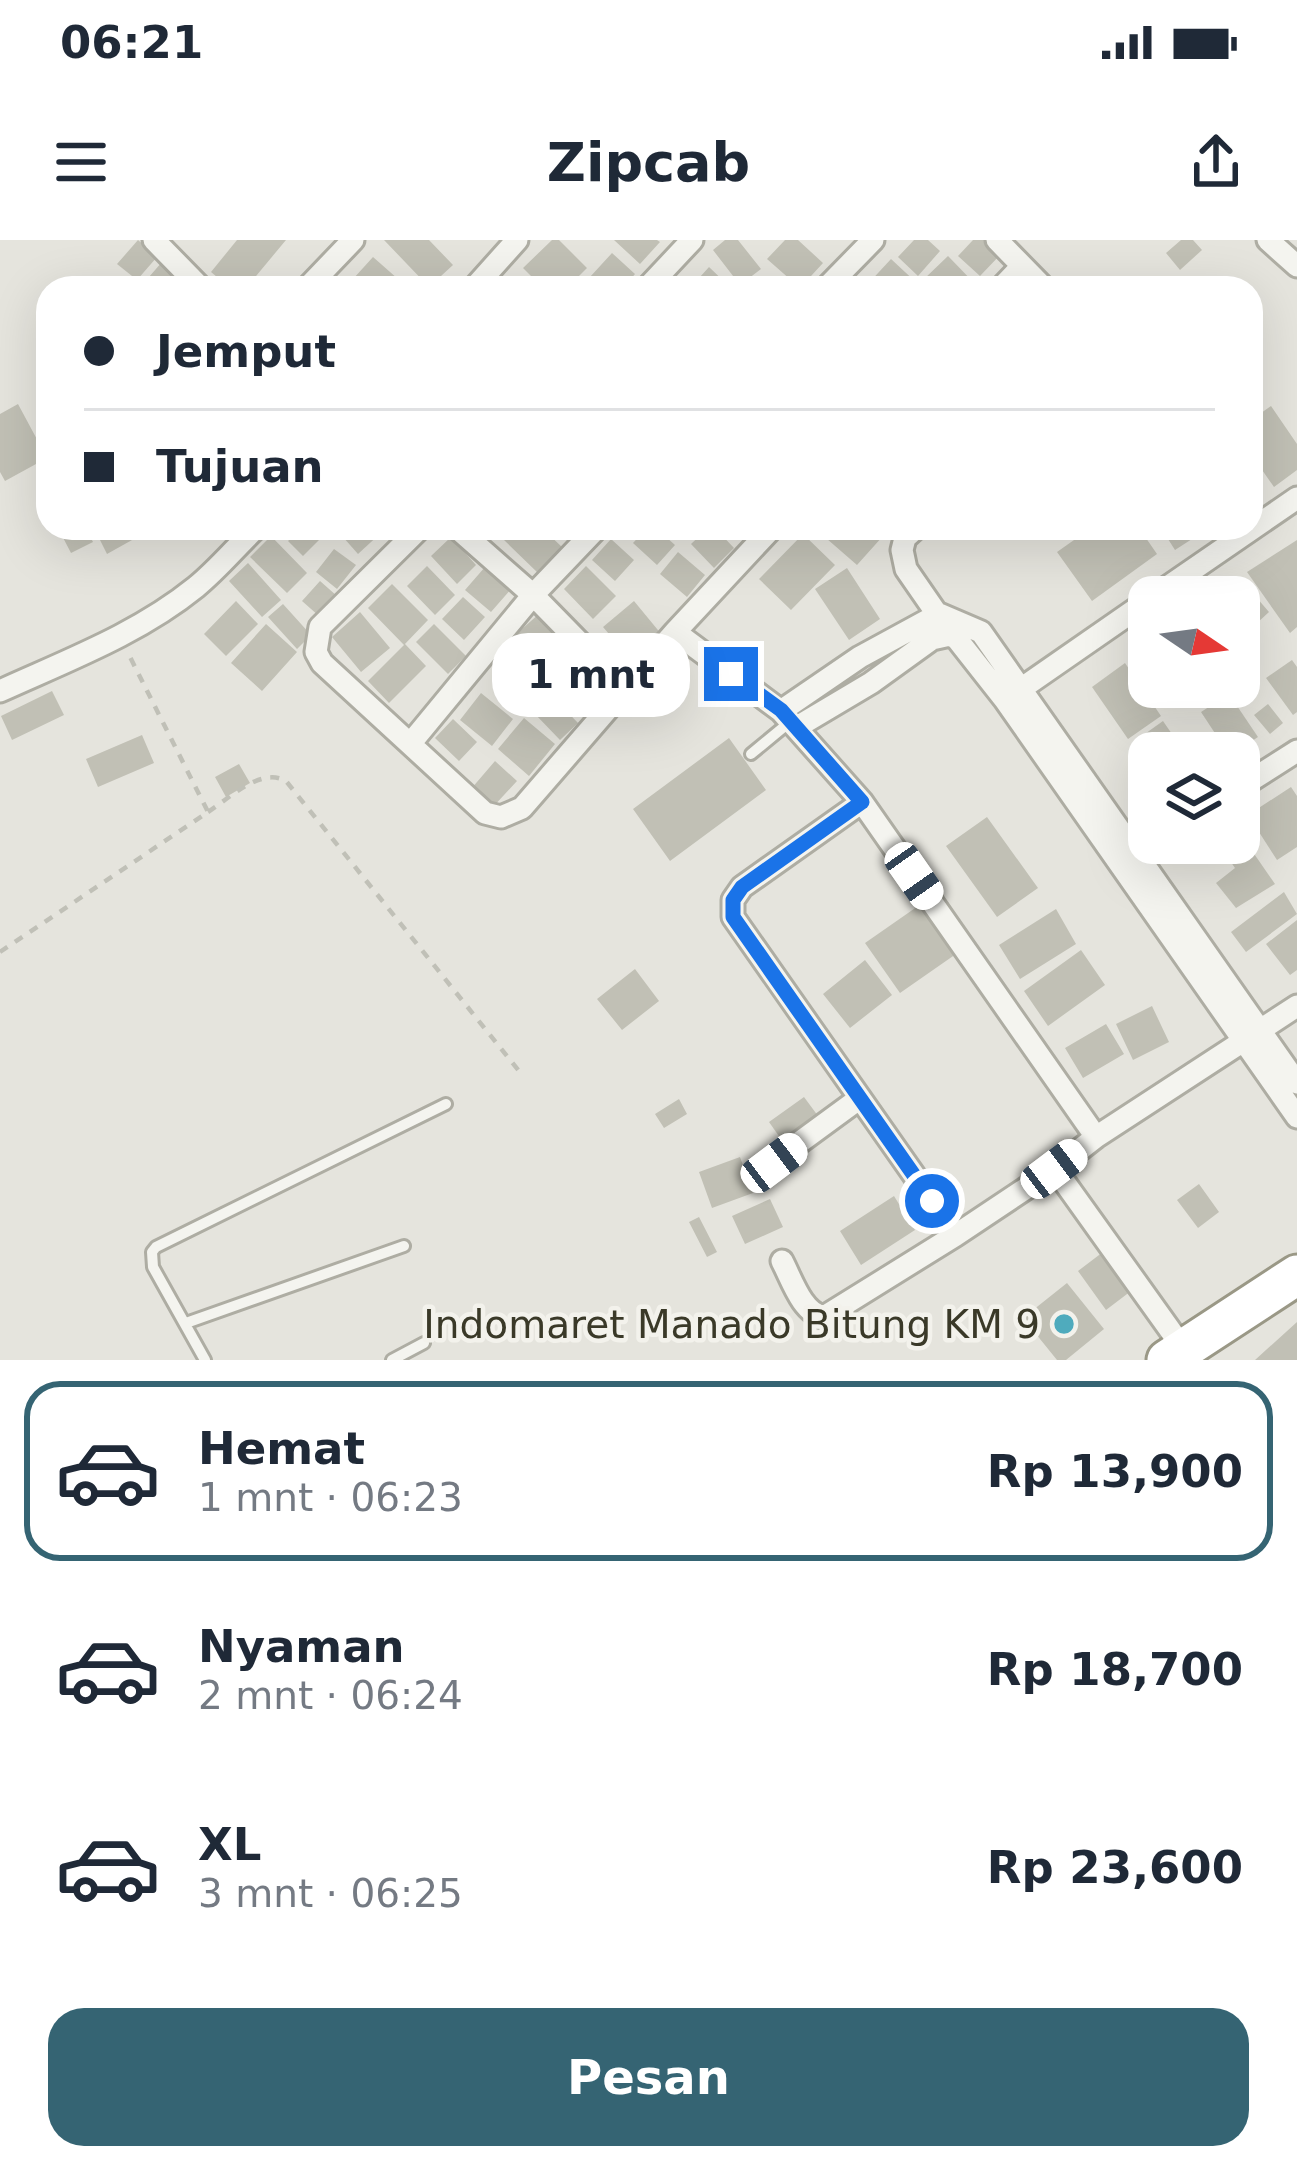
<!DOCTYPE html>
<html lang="id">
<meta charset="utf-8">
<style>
:root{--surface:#fff;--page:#f2f2f3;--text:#1f2937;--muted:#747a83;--line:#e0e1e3;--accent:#356473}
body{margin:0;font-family:"DejaVu Sans",sans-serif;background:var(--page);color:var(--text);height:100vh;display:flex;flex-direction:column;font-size:45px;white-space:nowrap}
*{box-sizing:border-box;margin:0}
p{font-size:39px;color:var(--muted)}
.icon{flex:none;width:66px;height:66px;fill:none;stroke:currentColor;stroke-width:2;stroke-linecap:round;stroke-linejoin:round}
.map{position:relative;height:1120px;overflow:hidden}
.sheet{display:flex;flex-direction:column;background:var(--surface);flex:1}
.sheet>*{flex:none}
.hud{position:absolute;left:36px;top:36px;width:1227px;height:264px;border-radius:36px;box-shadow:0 12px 48px #0002;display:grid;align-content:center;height:264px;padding:0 48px;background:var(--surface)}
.needle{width:78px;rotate:103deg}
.buttons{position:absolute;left:1128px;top:336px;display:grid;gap:24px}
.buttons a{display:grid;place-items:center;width:132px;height:132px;border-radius:24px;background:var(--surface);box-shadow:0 12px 48px #0002;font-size:60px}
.end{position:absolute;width:54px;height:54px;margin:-27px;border:15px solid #1a73e8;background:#fff;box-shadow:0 0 0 6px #fff}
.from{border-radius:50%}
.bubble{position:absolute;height:84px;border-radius:36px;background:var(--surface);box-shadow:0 12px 48px #0002;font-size:39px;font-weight:700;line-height:84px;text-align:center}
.car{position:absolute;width:36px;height:72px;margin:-36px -18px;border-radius:15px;box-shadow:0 0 9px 3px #0007;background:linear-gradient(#fff 24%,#345 0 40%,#fff 0 76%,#345 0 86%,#fff 0)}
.hud b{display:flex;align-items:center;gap:42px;height:114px;font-size:45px}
.hud b+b{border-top:3px solid var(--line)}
.hud i{width:30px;height:30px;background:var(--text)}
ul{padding:21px 0 0;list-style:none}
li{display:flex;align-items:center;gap:36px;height:180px;margin:0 24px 18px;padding:0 24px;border:6px solid transparent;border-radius:36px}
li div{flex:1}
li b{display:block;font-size:45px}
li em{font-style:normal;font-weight:700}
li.on{border-color:var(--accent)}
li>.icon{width:108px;height:108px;stroke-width:1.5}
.button{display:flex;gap:24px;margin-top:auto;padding:24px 48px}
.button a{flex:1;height:138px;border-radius:36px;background:var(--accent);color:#fff;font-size:48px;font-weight:700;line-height:138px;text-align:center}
.status{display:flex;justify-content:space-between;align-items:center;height:84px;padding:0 60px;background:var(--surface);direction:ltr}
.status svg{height:33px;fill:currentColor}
header{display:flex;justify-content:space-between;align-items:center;height:156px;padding:0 48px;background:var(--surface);font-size:54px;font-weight:700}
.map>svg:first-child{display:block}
.building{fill:#c1c0b5}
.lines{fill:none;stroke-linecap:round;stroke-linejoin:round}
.lane-casing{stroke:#aeada3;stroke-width:16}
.street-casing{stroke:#aeada3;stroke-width:27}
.highway-casing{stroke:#9a9886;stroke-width:45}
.path{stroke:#c0c0b7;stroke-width:4.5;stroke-dasharray:9 9;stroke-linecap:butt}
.lane{stroke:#f4f4ef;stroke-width:10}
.street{stroke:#f4f4ef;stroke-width:21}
.highway{stroke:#fff;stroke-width:39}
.route{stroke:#1a73e8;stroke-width:15}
.poi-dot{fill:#4fabbd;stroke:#f3f2ec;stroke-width:4.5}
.labels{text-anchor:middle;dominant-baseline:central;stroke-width:9;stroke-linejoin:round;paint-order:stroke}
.poi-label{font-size:39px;fill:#3a3928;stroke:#f3f2ec;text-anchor:end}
</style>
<div class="status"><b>06:21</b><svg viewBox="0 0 49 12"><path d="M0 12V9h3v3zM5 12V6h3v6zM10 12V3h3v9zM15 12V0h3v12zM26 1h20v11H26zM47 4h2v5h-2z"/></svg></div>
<header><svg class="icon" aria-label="menu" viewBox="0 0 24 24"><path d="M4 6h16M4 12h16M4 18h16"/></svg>Zipcab<svg class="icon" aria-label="share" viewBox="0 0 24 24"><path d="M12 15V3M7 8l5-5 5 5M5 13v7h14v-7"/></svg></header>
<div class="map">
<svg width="1297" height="1120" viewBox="0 0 1297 1120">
<rect width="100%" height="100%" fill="#e5e4dd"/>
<!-- building -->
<path class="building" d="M138,0l19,17 -20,23 -20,-16z
M237,0h49l-40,48h-16l-19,-16z
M384,0h45l24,25 -24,22z
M552,0h7l28,28 -20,20h-24l-20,-20z
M614,0h43l3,2 -20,22z
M725,0h13l23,29 -21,16 -27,-35z
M785,0h13l25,23 -23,25 -33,-29z
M914,0h14l12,11 -22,25 -20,-19z
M973,0h13l15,14 -21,22 -22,-20z
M1181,0h12l9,10 -22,20 -14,-17z
M612,13l23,21 -12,14h-21l-12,-11z
M948,16l31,32h-48l-8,-8z
M373,17l25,22 -8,9h-26l-11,-9z
M891,19l28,26 -2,3 -51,-2z
M162,22l23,21 -4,5 -39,-3z
M709,27l22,21h-41z
M18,164l29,54 -42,23 -5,-9v-58z
M1271,166l26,38v26l-23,17 -23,-33v-34z
M58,288h28l7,14 -22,11z
M94,288h44l3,7 -34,19z
M301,288h11l10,9 -19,19 -15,-15z
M335,288h45l3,3 -25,23z
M516,288h26l21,20 -25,25 -34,-33z
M647,288h9l19,17 -18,20 -24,-22z
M708,288h7l19,20 -20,20 -23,-24z
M822,288h53l8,8 -26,29 -38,-33z
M1091,288h48l18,26 -65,47 -35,-49z
M1161,288h48l-34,22z
M803,294l32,31 -44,45 -32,-31z
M271,296l36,37 -20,20 -37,-36z
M451,297l25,28 -19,19 -26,-28z
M611,299l23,21 -19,21 -23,-21z
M1297,300v87l-7,6 -43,-61z
M334,309l22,16 -19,24 -21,-17z
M678,312l27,23 -18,22 -27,-23z
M248,323l33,37 -19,17 -33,-36z
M427,326l28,29 -20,20 -28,-29z
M586,326l30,30 -23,23 -29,-30z
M485,327l26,22 -20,23 -26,-22z
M847,328l33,51 -31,21 -34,-51z
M320,341l17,15 -18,20 -17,-15z
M392,344l36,36 -24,25 -36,-37z
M1250,350l19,22 -25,23 -5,-6v-29z
M463,357l22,20 -21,23 -22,-21z
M236,361l22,23 -32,32 -22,-22z
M634,361l28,34 -30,26 -29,-34z
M283,364l28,31 -14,14 -29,-32z
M360,372l30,36 -29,24 -29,-35z
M540,373l33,38 -27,24 -33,-38z
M266,384l31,28 -35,39 -31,-28z
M434,384l32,32 -18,18 -32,-32z
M405,404l21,22 -37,37 -21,-22z
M581,416l29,29 -30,31 -30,-28z
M1292,420l5,7v45l-4,3 -27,-37z
M521,421l12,14 -24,20 -11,-14z
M1125,423l36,53 -33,23 -36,-52z
M52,451l12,24 -52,25 -11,-24z
M481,453l32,26 -21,27 -32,-26z
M1229,454l29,43 -24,16h-6l-27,-41z
M552,456l26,27 -18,17 -26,-27z
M1268,464l15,19 -13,11 -16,-19z
M524,478l31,26 -26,32 -31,-27z
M453,479l24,23 -18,19 -24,-23z
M1163,481l22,32h-36v14l-17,-24z
M142,495l12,28 -56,24 -12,-28z
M729,498l37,52 -96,71 -37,-52z
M495,521l22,20 -25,27 -21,-19z
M239,524l11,19 -24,14 -11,-20z
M1291,547l6,9v51l-20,13 -29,-45z
M987,577l51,71 -41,29 -51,-71z
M1239,592l36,52 -39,24 -20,-25 19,-15 -16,-23 20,-2z
M1284,652l13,22 -51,38 -15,-20z
M921,664l35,50 -56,39 -35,-50z
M1056,669l20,35 -56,35 -21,-34z
M1297,680v50l-7,5 -24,-31z
M1081,710l24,35 -57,41 -24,-35z
M865,720l27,35 -42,33 -27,-34z
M635,729l24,32 -37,29 -25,-31z
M1152,766l17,36 -36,18 -17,-36z
M1106,784l18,30 -41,24 -18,-30z
M804,857l20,27 -36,25 -19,-27z
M679,859l8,15 -23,14 -9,-14z
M740,917l13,36 -41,15 -13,-36z
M1199,944l20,28 -21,16 -21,-28z
M894,956l21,34 -54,35 -21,-34z
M770,959l13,28 -38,17 -13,-28z
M699,977l18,35 -10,5 -18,-35z
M1103,1012l28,39 -25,19 -28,-39z
M1067,1043l37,46 -38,31h-9l-34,-42z
M1297,1082v38h-42z"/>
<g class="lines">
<!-- lane casing -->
<g class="lane-casing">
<path id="lane" d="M751,514l40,-33
M186,1083l218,-77
M205,1120l-52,-93 -1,-15 4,-5 290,-143
M392,1120l32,-17"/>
</g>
<!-- street casing -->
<g class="street-casing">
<path id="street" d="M154,0l47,48
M997,0l47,48
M1268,0l29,26
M307,48l46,-48
M474,48l43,-48
M647,48l45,-48
M826,48l47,-48
M1001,48l21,-22
M420,288l-100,99 -4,25 6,11 163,150 16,4 21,-9 103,-119
M457,288l76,67 92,94 50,-57 106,79 81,91 234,335
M916,288l-11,10 -3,12 4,19 38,55
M1153,357l144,-99
M675,392l97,-104
M0,451c68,-31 138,-57 196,-104 22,-18 40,-40 60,-59
M1012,455l137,-95
M781,471l79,-54 79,-43 42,18 316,451
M797,487l74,-44 61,-44 18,-4 7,4 48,61 292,417
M410,504l123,-149 64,-67
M1239,548l58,-37
M862,562l-120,85 -9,13v17l223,318 99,-66
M759,932l101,-74
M782,1021c10,19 20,52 42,56l132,-82
M1188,1115l-133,-186 41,-32 201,-131"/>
</g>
<!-- highway casing -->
<g class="highway-casing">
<path id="highway" d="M1167,1120l130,-85"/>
</g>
<!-- path -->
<path class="path" d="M208,572c23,-15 53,-45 78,-31l237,295
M0,712l208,-140 -80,-159"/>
<!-- lane -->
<use href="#lane" class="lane"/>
<!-- street -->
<use href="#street" class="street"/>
<!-- highway -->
<use href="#highway" class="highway"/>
</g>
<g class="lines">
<!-- route -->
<path class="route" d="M731,434l50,36 81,92 -120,85 -9,13v17l199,284"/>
</g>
<!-- markers -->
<circle class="poi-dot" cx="1064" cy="1084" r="12"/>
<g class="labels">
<!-- poi labels -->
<g class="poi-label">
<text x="1040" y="1084">Indomaret Manado Bitung KM 9</text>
</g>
</g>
</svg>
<div class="buttons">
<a><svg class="needle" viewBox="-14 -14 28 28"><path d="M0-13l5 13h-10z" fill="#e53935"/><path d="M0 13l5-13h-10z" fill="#747a83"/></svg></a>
<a><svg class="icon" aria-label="layers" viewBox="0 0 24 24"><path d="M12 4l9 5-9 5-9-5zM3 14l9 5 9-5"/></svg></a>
</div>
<i class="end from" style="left:932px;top:961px"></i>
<i class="end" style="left:731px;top:434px"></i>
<div class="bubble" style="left:492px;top:393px;width:198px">1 mnt</div>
<i class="car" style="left:914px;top:636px;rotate:145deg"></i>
<i class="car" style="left:774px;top:923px;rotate:53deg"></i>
<i class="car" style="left:1054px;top:929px;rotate:53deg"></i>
<div class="hud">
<b><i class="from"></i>Jemput</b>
<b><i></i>Tujuan</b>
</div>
</div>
<section class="sheet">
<ul>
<li class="on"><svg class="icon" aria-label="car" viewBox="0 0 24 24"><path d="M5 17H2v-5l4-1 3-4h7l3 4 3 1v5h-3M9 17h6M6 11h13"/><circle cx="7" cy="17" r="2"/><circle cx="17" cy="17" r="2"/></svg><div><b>Hemat</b><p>1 mnt · 06:23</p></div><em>Rp 13,900</em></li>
<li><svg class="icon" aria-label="car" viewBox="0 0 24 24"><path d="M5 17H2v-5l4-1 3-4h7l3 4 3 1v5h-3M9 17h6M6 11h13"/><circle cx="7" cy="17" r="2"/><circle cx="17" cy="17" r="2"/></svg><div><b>Nyaman</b><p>2 mnt · 06:24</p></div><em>Rp 18,700</em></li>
<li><svg class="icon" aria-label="car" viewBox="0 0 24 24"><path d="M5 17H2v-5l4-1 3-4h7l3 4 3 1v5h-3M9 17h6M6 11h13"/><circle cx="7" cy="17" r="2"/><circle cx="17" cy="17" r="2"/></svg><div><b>XL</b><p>3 mnt · 06:25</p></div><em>Rp 23,600</em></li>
</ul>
<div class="button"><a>Pesan</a></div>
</section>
